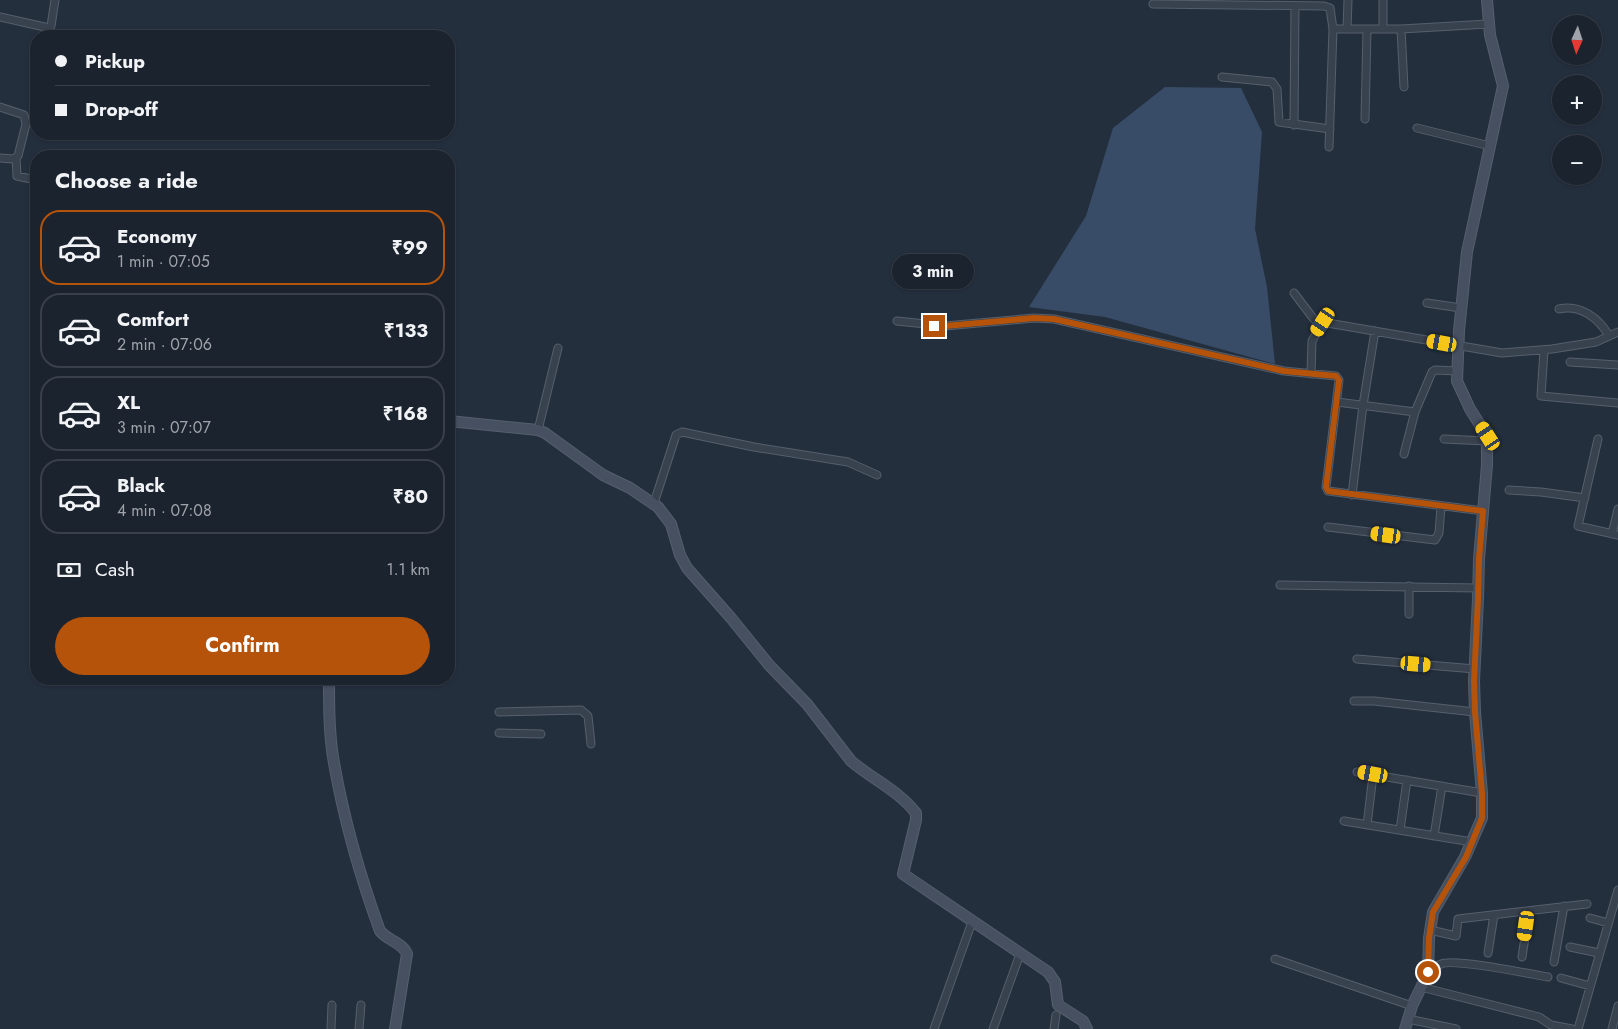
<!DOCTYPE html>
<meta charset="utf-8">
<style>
:root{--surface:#1b232e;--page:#282f3a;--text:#f1f3f6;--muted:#a0a4aa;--line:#39404a;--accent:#b45309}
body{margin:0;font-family:Jost,sans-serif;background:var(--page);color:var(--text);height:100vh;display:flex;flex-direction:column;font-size:19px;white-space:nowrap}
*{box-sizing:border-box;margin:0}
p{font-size:16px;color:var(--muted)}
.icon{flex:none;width:28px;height:28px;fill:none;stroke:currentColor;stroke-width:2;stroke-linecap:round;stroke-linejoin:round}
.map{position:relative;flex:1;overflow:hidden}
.sheet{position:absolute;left:30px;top:150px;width:425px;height:535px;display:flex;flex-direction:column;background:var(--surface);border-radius:20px;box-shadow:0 1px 4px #0004,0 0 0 1px var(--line)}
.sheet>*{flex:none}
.banner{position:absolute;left:30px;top:30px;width:425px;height:110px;border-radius:20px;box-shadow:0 1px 4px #0004,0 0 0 1px var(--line);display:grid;align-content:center;height:110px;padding:0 25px;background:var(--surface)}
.needle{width:32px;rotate:183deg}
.tools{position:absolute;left:1552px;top:15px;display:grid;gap:10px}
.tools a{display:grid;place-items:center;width:50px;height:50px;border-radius:50%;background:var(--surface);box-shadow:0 1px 4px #0004,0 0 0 1px var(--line);font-size:25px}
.end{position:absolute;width:22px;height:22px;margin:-11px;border:6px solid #b45309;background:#fff;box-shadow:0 0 0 2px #fff}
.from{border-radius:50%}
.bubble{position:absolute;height:35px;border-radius:18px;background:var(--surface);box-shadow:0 1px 4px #0004,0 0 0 1px var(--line);font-size:16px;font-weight:700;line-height:35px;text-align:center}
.car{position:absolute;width:15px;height:30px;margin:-15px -8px;border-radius:6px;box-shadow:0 0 4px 1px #0007;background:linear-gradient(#f5c518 24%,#345 0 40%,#f5c518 0 76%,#345 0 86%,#f5c518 0)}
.banner b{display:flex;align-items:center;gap:18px;height:48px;font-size:19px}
.banner b+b{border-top:1px solid var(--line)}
.banner i{width:12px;height:12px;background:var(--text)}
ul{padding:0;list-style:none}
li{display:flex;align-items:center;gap:15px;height:75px;margin:0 10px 8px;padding:0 15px;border:2px solid var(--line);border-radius:20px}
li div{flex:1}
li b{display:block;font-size:19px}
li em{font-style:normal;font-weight:700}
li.selected{border-color:var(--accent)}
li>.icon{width:45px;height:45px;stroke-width:1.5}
h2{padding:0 25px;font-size:22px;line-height:60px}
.pay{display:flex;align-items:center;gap:12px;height:55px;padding:0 25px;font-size:19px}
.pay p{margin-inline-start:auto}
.button{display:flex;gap:10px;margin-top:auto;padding:10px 25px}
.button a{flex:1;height:58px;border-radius:30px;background:var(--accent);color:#fff;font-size:20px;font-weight:700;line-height:58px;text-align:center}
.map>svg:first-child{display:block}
.water{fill:#394c67}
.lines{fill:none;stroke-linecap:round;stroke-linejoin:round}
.street-casing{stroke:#565f6c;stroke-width:9}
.secondary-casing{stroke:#565f6c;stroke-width:12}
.street{stroke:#38414e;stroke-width:7}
.secondary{stroke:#465061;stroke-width:10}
.route{stroke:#b45309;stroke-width:6}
</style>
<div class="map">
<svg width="1618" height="1029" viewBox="0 0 1618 1029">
<rect width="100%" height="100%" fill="#242f3e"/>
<!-- water -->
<path class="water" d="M1165,87l76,1 21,44 -7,97 12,58 8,77 -170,-47 -76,-10 57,-91 27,-88z"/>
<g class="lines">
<!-- street casing -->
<g class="street-casing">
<path id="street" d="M1383,0v29
M1153,4l171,2 6,2 3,21 -4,118
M0,17l49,11 2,-2 4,-26
M1333,29h68l87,-5
M1347,29l1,-29
M1401,29l3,58
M1222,77l50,5 5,7 2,33 51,7
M0,107l24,8 2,9 -8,32 -5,3 -13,-1
M1365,119l2,-90
M1294,125l1,-119
M1417,128l73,18
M16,158l1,18 19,4
M35,221l1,-13
M1294,293l19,25 3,3 186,32 50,-4 44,-7 22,-10
M1427,303l34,5
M1559,309c21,-5 40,9 50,27
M897,321l48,5 89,-8 20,1 230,52 52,5 3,4 -13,107 2,4 155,20
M1544,350l-3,46 77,7
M1570,362l48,3
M1311,374l1,-33 11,-19
M1337,402l78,10
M538,430l20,-82
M1444,439l43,2
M1598,439l-20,87 40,9
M1404,454l11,-42 17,-40 3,-2 23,1
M1509,490l32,2 44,6
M1352,495l11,-90 12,-74
M654,503l22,-68 6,-3 72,15 94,15 29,13
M1328,527l107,13 4,-7 2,-26
M1612,534l6,-25
M1280,585l198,3
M1409,614v-28
M1357,659l118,10
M1354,701h20l101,11
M499,712l82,-2 7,6 3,28
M499,733l42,1
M1357,772l125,21
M1344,821l128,21
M1367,825l6,-50
M1400,830l7,-50
M1434,836l8,-50
M1590,918l18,5
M1430,930l26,6 2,-17 129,-15
M1570,947l29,6
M1488,953l6,-38
M1522,957l7,-46
M1275,959l137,47
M1554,962l10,-56
M1428,973c4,-3 9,-7 13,-9 13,-6 89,10 107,13
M1561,978l29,8
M1421,987l118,30 12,8 21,4
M1408,1019l48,10
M331,1029l1,-24
M359,1029l2,-24
M934,1029l38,-107
M993,1029l27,-75
M1054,1029l2,-14
M1578,1029l40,-139
M1612,1029l6,-23"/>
</g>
<!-- secondary casing -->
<g class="secondary-casing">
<path id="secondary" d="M449,421l89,9 7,3 58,42 27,13 28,19 13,17 9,31 7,13 44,50 38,47 38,39 44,57c21,18 47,29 65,52v7l-13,54 145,98 7,10 3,23 25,16 4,8
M329,679c0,28 0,56 5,84 10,57 26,113 46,168 7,9 23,12 27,23l-12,75
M1405,1029l7,-23 16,-33 1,-35 4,-26 32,-55 17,-39v-25l-7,-81 -1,-31 4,-82 1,-40 8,-94v-29l-17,-27 -13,-28 2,-50 8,-79 36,-166 -13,-51 -3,-35"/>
</g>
<!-- street -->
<use href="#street" class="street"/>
<!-- secondary -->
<use href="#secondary" class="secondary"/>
</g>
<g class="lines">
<!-- route -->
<path class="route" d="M934,326h11l89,-8 20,1 230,52 52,5 3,4 -13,107 2,4 155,20 -4,48 -1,40 -4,82 1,31 7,81v25l-16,39 -33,55 -4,26 -1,34"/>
</g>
</svg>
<div class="tools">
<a><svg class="needle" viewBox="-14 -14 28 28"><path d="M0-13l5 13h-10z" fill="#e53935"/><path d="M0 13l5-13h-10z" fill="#a0a4aa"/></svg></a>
<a>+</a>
<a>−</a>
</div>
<i class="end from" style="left:1428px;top:972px"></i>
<i class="end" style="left:934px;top:326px"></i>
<div class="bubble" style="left:892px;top:254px;width:82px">3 min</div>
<i class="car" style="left:1323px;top:322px;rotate:213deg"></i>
<i class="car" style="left:1442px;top:343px;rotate:280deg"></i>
<i class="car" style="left:1488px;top:436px;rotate:327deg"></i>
<i class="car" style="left:1386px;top:535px;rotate:278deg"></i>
<i class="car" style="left:1416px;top:664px;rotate:95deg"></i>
<i class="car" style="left:1373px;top:774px;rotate:280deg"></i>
<i class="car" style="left:1526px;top:926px;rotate:188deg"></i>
<div class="banner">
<b><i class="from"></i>Pickup</b>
<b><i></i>Drop-off</b>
</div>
<section class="sheet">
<h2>Choose a ride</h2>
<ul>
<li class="selected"><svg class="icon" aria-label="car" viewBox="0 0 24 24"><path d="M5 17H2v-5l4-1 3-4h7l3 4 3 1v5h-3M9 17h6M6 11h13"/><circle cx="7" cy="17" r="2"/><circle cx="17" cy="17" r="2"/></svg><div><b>Economy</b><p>1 min · 07:05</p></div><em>₹99</em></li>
<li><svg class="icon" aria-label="car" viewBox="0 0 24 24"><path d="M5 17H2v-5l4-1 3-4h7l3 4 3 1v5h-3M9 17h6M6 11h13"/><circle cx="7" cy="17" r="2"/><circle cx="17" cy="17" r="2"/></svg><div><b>Comfort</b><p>2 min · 07:06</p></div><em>₹133</em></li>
<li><svg class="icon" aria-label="car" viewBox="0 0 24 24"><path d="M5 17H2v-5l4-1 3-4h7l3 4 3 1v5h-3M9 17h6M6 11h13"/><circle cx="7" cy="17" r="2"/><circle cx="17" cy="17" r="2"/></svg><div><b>XL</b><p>3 min · 07:07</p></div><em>₹168</em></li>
<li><svg class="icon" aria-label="car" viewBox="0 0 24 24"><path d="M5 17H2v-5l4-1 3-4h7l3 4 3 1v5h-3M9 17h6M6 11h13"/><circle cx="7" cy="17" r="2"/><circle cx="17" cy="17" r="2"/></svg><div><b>Black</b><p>4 min · 07:08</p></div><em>₹80</em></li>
</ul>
<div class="pay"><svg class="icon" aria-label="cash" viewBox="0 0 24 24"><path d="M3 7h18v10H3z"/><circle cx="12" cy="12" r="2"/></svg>Cash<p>1.1 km</p></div>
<div class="button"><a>Confirm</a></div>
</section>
</div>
